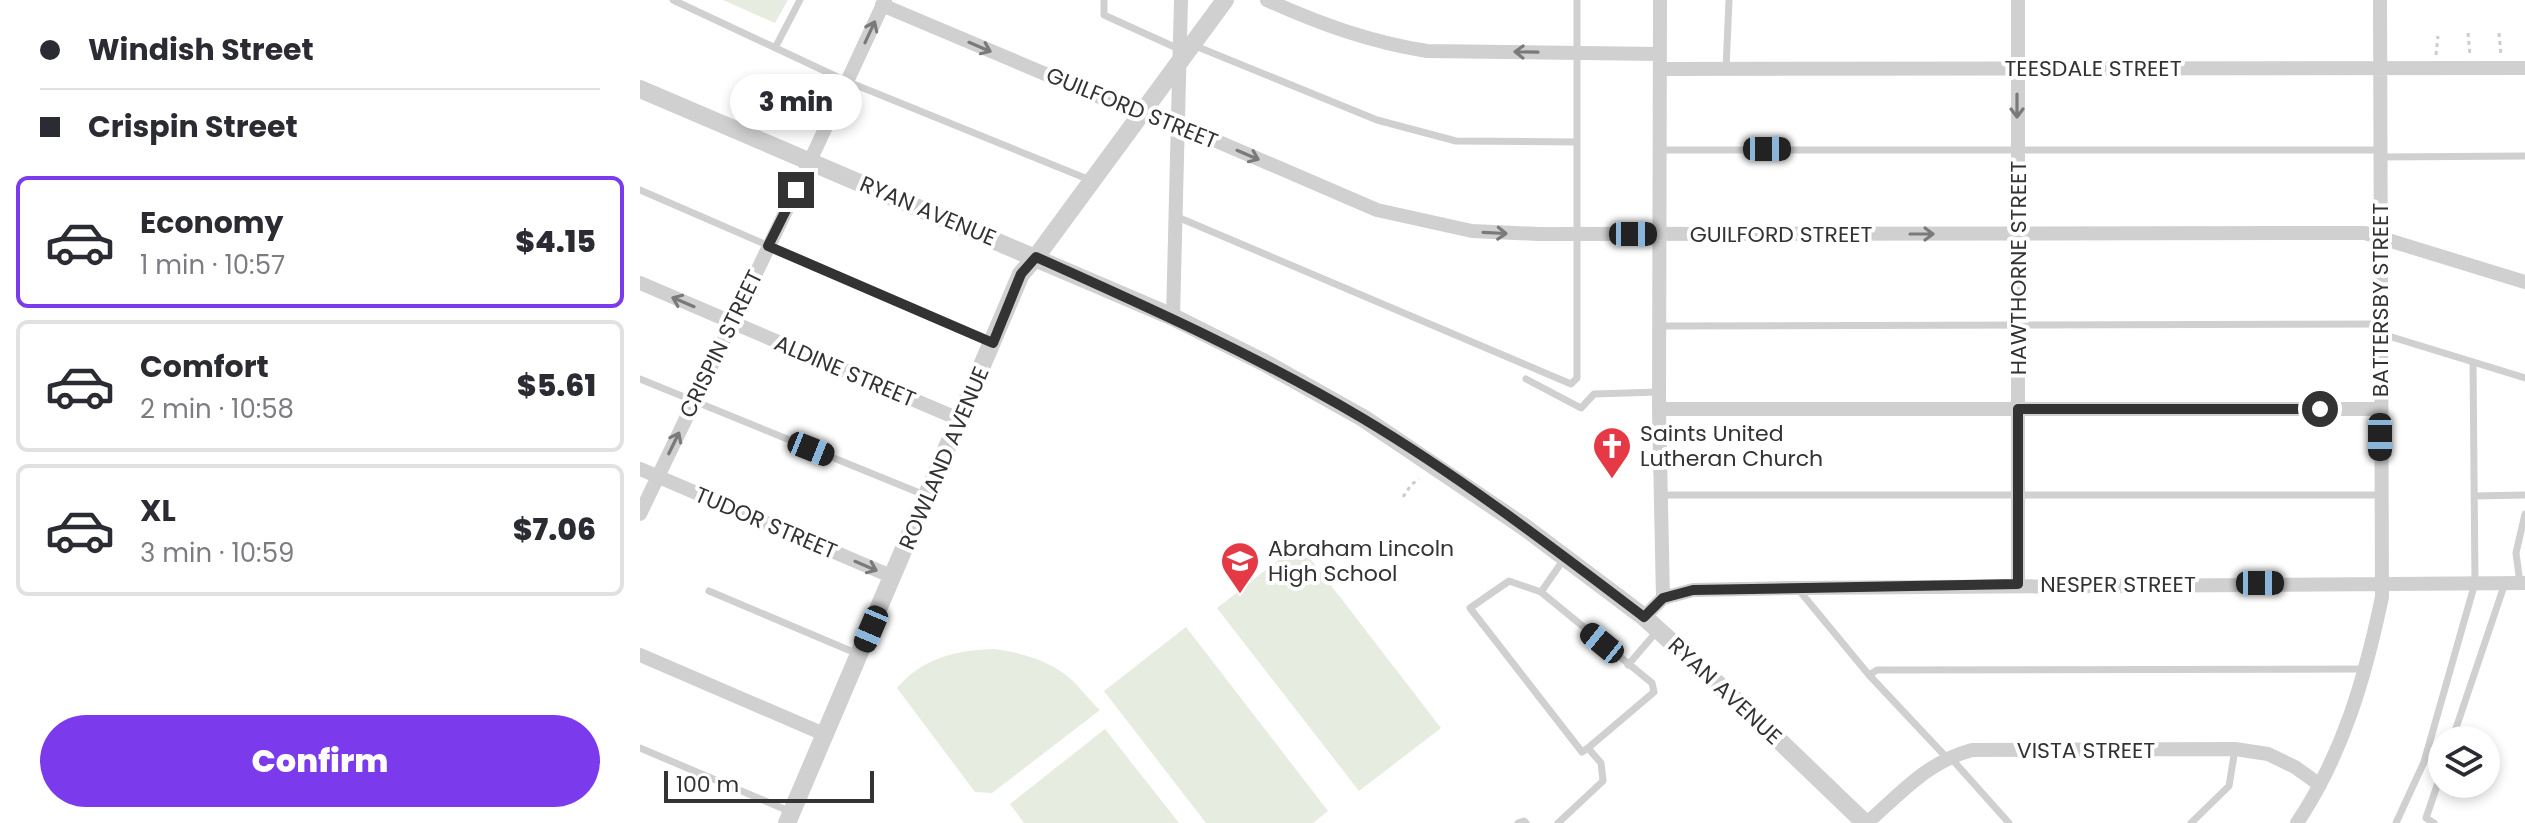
<!DOCTYPE html>
<meta charset="utf-8">
<style>
:root{--surface:#fff;--page:#f7f7f7;--text:#2b2b33;--muted:#7c7c81;--line:#e1e1e2;--accent:#7c3aed}
body{margin:0;font-family:Poppins,sans-serif;background:var(--page);color:var(--text);height:100vh;display:flex;flex-direction:column;font-size:30px;white-space:nowrap}
*{box-sizing:border-box;margin:0}
p{font-size:26px;color:var(--muted)}
.icon{flex:none;width:44px;height:44px;fill:none;stroke:currentColor;stroke-width:2;stroke-linecap:round;stroke-linejoin:round}
.map{position:relative;flex:1;overflow:hidden}
.sheet{display:flex;flex-direction:column;background:var(--surface);width:640px}
.sheet>*{flex:none}
.banner{display:grid;align-content:center;height:176px;padding:0 40px;background:var(--surface)}
.tools{position:absolute;left:1788px;top:726px;display:grid;gap:16px}
.tools a{display:grid;place-items:center;width:72px;height:72px;border-radius:50%;background:var(--surface);box-shadow:0 4px 12px #0003;font-size:40px}
.scale{position:absolute;left:24px;bottom:20px;width:210px;box-sizing:border-box;padding-left:8px;border:4px solid #333;border-top:0;font-size:22px;line-height:28px;white-space:nowrap;color:#333;-webkit-text-stroke:6px #fff;paint-order:stroke}
.end{position:absolute;width:36px;height:36px;margin:-18px;border:10px solid #333;background:#fff;box-shadow:0 0 0 4px #fff}
.from{border-radius:50%}
.bubble{position:absolute;height:56px;border-radius:28px;background:var(--surface);box-shadow:0 4px 12px #0003;font-size:26px;font-weight:800;line-height:56px;text-align:center}
.car{position:absolute;width:24px;height:48px;margin:-24px -12px;border-radius:10px;box-shadow:0 0 6px 2px #0007;background:linear-gradient(#222 24%,#8ab4d8 0 40%,#222 0 76%,#8ab4d8 0 86%,#222 0)}
.banner b{display:flex;align-items:center;gap:28px;height:76px;font-size:30px}
.banner b+b{border-top:2px solid var(--line)}
.banner i{width:20px;height:20px;background:var(--text)}
ul{padding:0;list-style:none}
li{display:flex;align-items:center;gap:24px;height:132px;margin:0 16px 12px;padding:0 24px;border:4px solid var(--line);border-radius:12px}
li div{flex:1}
li b{display:block;font-size:30px}
li em{font-style:normal;font-weight:800}
li.on{border-color:var(--accent)}
li>.icon{width:72px;height:72px;stroke-width:1.5}
.cta{display:flex;gap:16px;margin-top:auto;padding:16px 40px}
.cta a{flex:1;height:92px;border-radius:48px;background:var(--accent);color:#fff;font-size:32px;font-weight:800;line-height:92px;text-align:center}
main{display:flex;flex:1;min-height:0}
.map>svg:first-child{display:block}
.green{fill:#e6ecdf}
.lines{fill:none;stroke-linecap:round;stroke-linejoin:round}
.path{stroke:#cdcdcd;stroke-width:3;stroke-dasharray:4 4;stroke-linecap:butt}
.service{stroke:#d0d0d0;stroke-width:7}
.minor{stroke:#d0d0d0;stroke-width:14}
.tertiary{stroke:#d0d0d0;stroke-width:18}
.oneway{stroke:#7a7a7a}
.route{stroke:#333;stroke-width:10}
.labels{text-anchor:middle;dominant-baseline:central;stroke-width:8;stroke-linejoin:round;paint-order:stroke}
.street-label{font-size:22px;fill:#333;stroke:#fff}
.poi-label{font-size:22px;fill:#333;stroke:#fff;text-anchor:start}
</style>
<main>
<section class="sheet">
<div class="banner">
<b><i class="from"></i>Windish Street</b>
<b><i></i>Crispin Street</b>
</div>
<ul>
<li class="on"><svg class="icon" aria-label="car" viewBox="0 0 24 24"><path d="M5 17H2v-5l4-1 3-4h7l3 4 3 1v5h-3M9 17h6M6 11h13"/><circle cx="7" cy="17" r="2"/><circle cx="17" cy="17" r="2"/></svg><div><b>Economy</b><p>1 min · 10:57</p></div><em>$4.15</em></li>
<li><svg class="icon" aria-label="car" viewBox="0 0 24 24"><path d="M5 17H2v-5l4-1 3-4h7l3 4 3 1v5h-3M9 17h6M6 11h13"/><circle cx="7" cy="17" r="2"/><circle cx="17" cy="17" r="2"/></svg><div><b>Comfort</b><p>2 min · 10:58</p></div><em>$5.61</em></li>
<li><svg class="icon" aria-label="car" viewBox="0 0 24 24"><path d="M5 17H2v-5l4-1 3-4h7l3 4 3 1v5h-3M9 17h6M6 11h13"/><circle cx="7" cy="17" r="2"/><circle cx="17" cy="17" r="2"/></svg><div><b>XL</b><p>3 min · 10:59</p></div><em>$7.06</em></li>
</ul>
<div class="cta"><a>Confirm</a></div>
</section>
<div class="map">
<svg width="1885" height="823" viewBox="0 0 1885 823">
<rect width="100%" height="100%" fill="#fff"/>
<!-- green -->
<path class="green" d="M83,0h65l-13,23z
M659,544l142,184 -82,63 -142,-183z
M546,627l142,184 -15,12h-107l-102,-132z
M354,649c30,4 58,12 80,33 9,9 16,19 26,28l-108,83 -17,-1 -78,-104c25,-30 60,-38 97,-39z
M465,729l74,94h-155l-14,-19z"/>
<g class="lines">
<!-- path -->
<path class="path" d="M1828,33l2,22
M1859,33l2,22
M1796,55l2,-19
M763,497l8,-12 8,-6"/>
<!-- service -->
<path class="service" d="M33,0l173,81 244,99
M464,0v15l75,34
M553,45l184,75 79,21 121,1
M135,48l25,-48
M1086,69l3,-69
M1020,150h721
M1741,157l144,-1
M0,190l351,152
M535,216l396,168 6,-6v-378
M1020,326l720,-2
M1742,334l143,44
M0,379l287,117
M886,379l55,29 13,-14 65,-2
M1020,495h721
M1834,496l51,-1
M1880,583l-4,-30 9,-39
M1158,589l71,86 78,83
M69,591l149,63
M901,592l23,-33
M988,665l30,-35
M1229,675l8,-5 488,-1
M1812,740l53,-157
M0,748l149,63
M1310,757l59,66
M878,823l6,-2 2,2
M918,823l45,-42 -2,-18 -13,-15 -6,4 -112,-144 39,-27 32,11 111,91 2,9 -66,56
M1551,823l38,-37 6,-37
M1756,823l28,-61 51,-179 -2,-221
M1794,823l-8,-5 16,-47"/>
<!-- minor -->
<path class="minor" d="M627,0c53,24 103,42 160,51l233,3
M1378,0v584
M242,5l258,109 37,10 200,86 95,21 66,3 827,-1 160,49
M1020,69l865,-1
M0,283l321,137
M533,317l8,-317
M1019,409h721
M0,469l253,108
M0,514l170,-353 75,-161
M1023,598l30,-8 103,-2 729,-5
M1004,617l19,-19 -4,-189 1,-409
M0,655l186,80
M1227,823c34,-30 60,-61 105,-73l263,-1 33,5 27,13 25,18
M1657,823c46,-69 68,-145 85,-226l-2,-597"/>
<!-- tertiary -->
<path class="tertiary" d="M0,89l533,228 92,46 98,55 160,108 121,91 120,109 101,97
M147,823l234,-549 15,-17 189,-257"/>
</g>
<!-- one-way arrows -->
<defs><path id="oneway-shaft" d="M-6 0H5M1.5-3L5.5 0L1.5 3" fill="none" stroke-width="1.6" stroke-linecap="round" stroke-linejoin="round" transform="scale(2)"/></defs>
<g class="oneway">
<use href="#oneway-shaft" transform="translate(230 32) rotate(-65)"/>
<use href="#oneway-shaft" transform="translate(340 47) rotate(23)"/>
<use href="#oneway-shaft" transform="translate(886 52) rotate(-179)"/>
<use href="#oneway-shaft" transform="translate(1377 106) rotate(90)"/>
<use href="#oneway-shaft" transform="translate(608 155) rotate(23)"/>
<use href="#oneway-shaft" transform="translate(855 233) rotate(3)"/>
<use href="#oneway-shaft" transform="translate(1282 234)"/>
<use href="#oneway-shaft" transform="translate(43 302) rotate(-157)"/>
<use href="#oneway-shaft" transform="translate(34 443) rotate(-64)"/>
<use href="#oneway-shaft" transform="translate(226 566) rotate(23)"/>
</g>
<g class="lines">
<!-- route -->
<path class="route" d="M156,190l-28,56 225,97 28,-69 15,-17c112,50 221,99 326,161 99,59 191,130 282,199l19,-19 30,-8 325,-6v-175h302"/>
</g>
<!-- icons -->
<defs>
<g id="church-pin" transform="scale(2)"><path d="M0 17L-7.5 6A9.5 9.5 0 1 1 7.5 6Z" fill="#e63946" stroke="#fff"/><path d="M-1.2-6h2.4v3.5h3.3v2.4h-3.3V6h-2.4V-.1h-3.3v-2.4h3.3Z" fill="#fff"/></g>
<g id="school-pin" transform="scale(2)"><path d="M0 17L-7.5 6A9.5 9.5 0 1 1 7.5 6Z" fill="#e63946" stroke="#fff"/><path d="M0-5L7-2L0 1L-7-2ZM-4 1L0 2.5L4 1V4Q0 6-4 4Z" fill="#fff"/></g>
</defs>
<g fill-rule="evenodd">
<use href="#church-pin" x="972" y="446"/>
<use href="#school-pin" x="600" y="561"/>
</g>
<g class="labels">
<!-- street labels -->
<g class="street-label">
<text x="1453" y="68">TEESDALE STREET</text>
<text transform="translate(492 108) rotate(22)">GUILFORD STREET</text>
<text transform="translate(288 211) rotate(23)">RYAN AVENUE</text>
<text x="1141" y="234">GUILFORD STREET</text>
<text transform="translate(1378 268) rotate(-90)">HAWTHORNE STREET</text>
<text transform="translate(1740 300) rotate(-90)">BATTERSBY STREET</text>
<text transform="translate(81 344) rotate(-64)">CRISPIN STREET</text>
<text transform="translate(205 371) rotate(23)">ALDINE STREET</text>
<text transform="translate(304 458) rotate(-67)">ROWLAND AVENUE</text>
<text transform="translate(126 523) rotate(23)">TUDOR STREET</text>
<text x="1478" y="584">NESPER STREET</text>
<text transform="translate(1085 691) rotate(43)">RYAN AVENUE</text>
<text x="1446" y="750">VISTA STREET</text>
</g>
<!-- poi labels -->
<g class="poi-label">
<text x="1000" y="433">Saints United<tspan x="1000" dy="25">Lutheran Church</tspan></text>
<text x="628" y="548">Abraham Lincoln<tspan x="628" dy="25">High School</tspan></text>
</g>
</g>
</svg>
<div class="tools">
<a><svg class="icon" aria-label="layers" viewBox="0 0 24 24"><path d="M12 4l9 5-9 5-9-5zM3 14l9 5 9-5"/></svg></a>
</div>
<div class="scale">100 m</div>
<i class="end from" style="left:1680px;top:409px"></i>
<i class="end" style="left:156px;top:190px"></i>
<div class="bubble" style="left:90px;top:74px;width:132px">3 min</div>
<i class="car" style="left:1127px;top:149px;rotate:90deg"></i>
<i class="car" style="left:993px;top:234px;rotate:90deg"></i>
<i class="car" style="left:1740px;top:437px;rotate:180deg"></i>
<i class="car" style="left:171px;top:449px;rotate:112deg"></i>
<i class="car" style="left:1620px;top:583px;rotate:90deg"></i>
<i class="car" style="left:231px;top:629px;rotate:203deg"></i>
<i class="car" style="left:962px;top:643px;rotate:309deg"></i>
</div>
</main>
